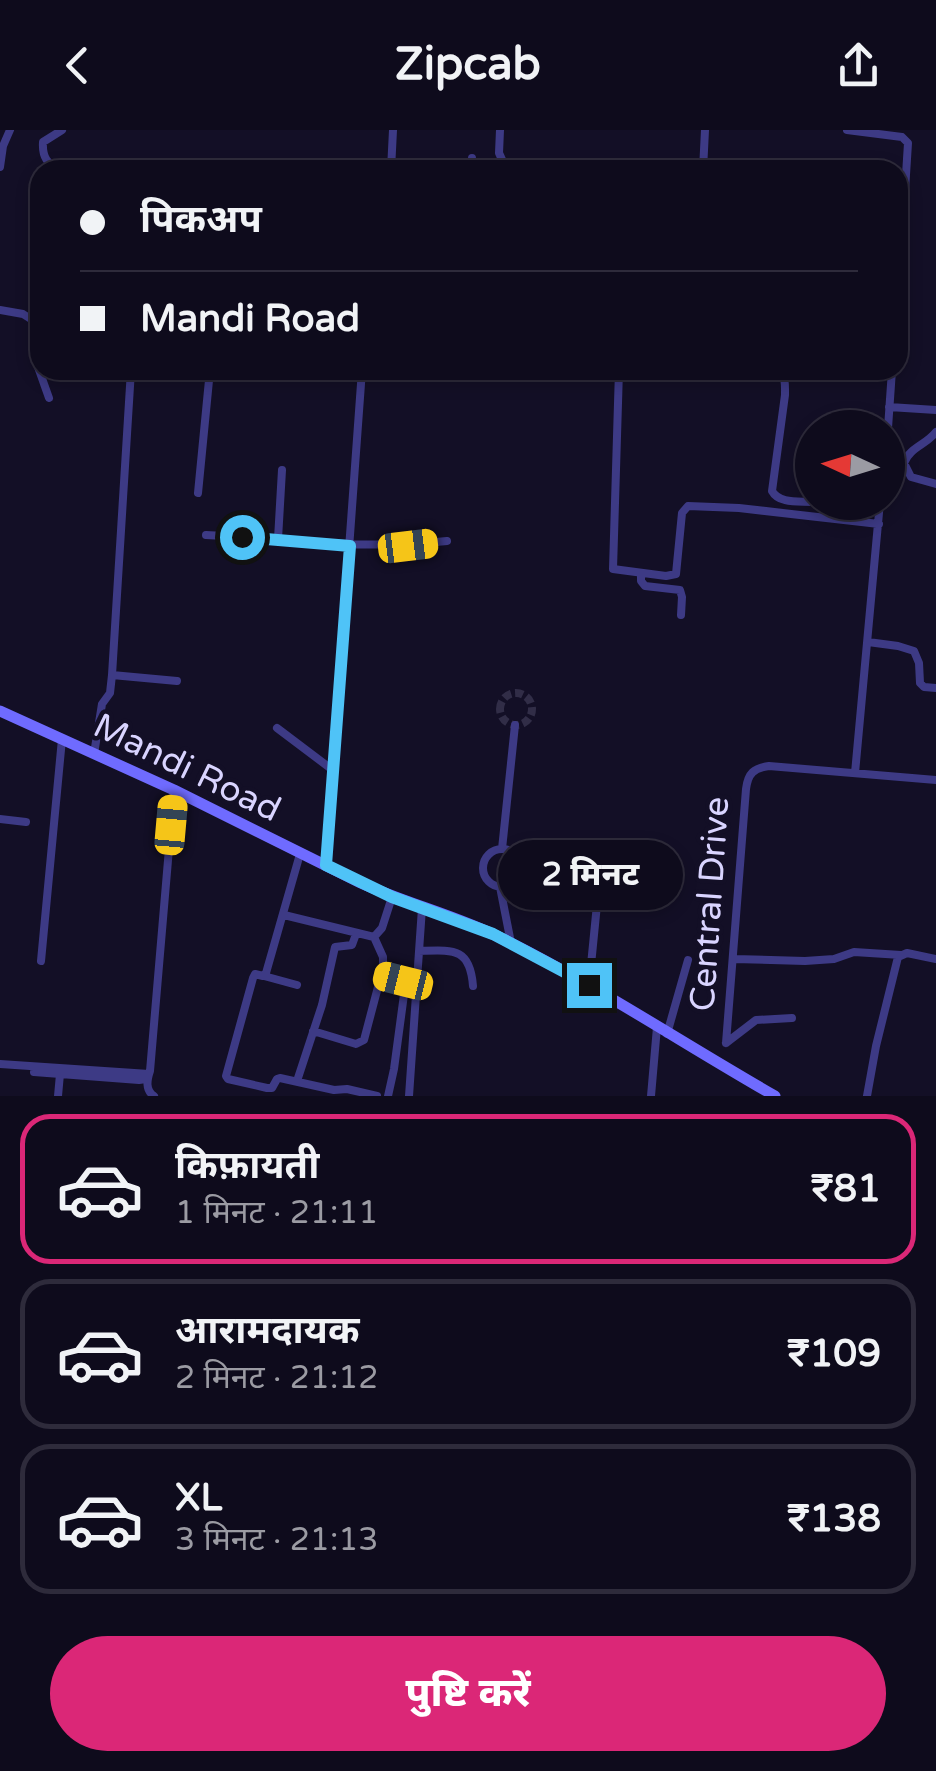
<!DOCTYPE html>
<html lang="hi">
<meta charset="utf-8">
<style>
:root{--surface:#0e0b1c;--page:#171425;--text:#f1f3f6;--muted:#9b9ba3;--line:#2e2b3b;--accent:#db2777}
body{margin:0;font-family:"Varela Round","Noto Sans Devanagari",sans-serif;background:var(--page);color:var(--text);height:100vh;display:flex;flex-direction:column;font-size:38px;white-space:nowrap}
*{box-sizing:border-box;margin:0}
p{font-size:32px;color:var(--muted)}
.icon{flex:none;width:55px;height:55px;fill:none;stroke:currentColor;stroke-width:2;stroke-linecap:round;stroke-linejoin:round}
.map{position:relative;height:966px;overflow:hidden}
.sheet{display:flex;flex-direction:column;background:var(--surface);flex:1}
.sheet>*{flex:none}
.banner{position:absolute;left:30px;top:30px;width:878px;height:220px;border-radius:30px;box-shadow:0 5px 15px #0003,0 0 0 2px var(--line);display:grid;align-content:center;height:220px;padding:0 50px;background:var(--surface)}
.needle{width:65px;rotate:274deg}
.tools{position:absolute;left:795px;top:280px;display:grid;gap:20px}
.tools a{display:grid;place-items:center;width:110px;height:110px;border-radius:50%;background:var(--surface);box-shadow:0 5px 15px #0003,0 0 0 2px var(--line);font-size:50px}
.end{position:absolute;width:45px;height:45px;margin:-22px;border:12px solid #4fc3f7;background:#111;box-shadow:0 0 0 5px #111}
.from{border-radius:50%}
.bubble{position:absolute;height:70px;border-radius:35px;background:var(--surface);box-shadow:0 5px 15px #0003,0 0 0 2px var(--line);font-size:32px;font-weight:800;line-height:70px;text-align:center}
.car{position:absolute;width:30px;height:60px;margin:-30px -15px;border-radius:12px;box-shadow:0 0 8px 2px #0007;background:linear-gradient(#f5c518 24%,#345 0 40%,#f5c518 0 76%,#345 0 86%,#f5c518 0)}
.banner b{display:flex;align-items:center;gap:35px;height:95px;font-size:38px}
.banner b+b{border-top:2px solid var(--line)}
.banner i{width:25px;height:25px;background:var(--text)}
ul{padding:18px 0 0;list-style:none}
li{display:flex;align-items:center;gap:30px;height:150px;margin:0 20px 15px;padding:0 30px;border:5px solid var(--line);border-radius:30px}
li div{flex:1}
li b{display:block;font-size:38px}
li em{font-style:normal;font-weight:800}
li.current{border-color:var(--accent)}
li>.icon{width:90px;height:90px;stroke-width:1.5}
.primary-button{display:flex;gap:20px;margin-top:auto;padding:20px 50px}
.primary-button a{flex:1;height:115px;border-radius:60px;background:var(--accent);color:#fff;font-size:40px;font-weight:800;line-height:115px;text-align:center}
header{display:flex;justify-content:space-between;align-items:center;height:130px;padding:0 50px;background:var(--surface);font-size:45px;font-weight:800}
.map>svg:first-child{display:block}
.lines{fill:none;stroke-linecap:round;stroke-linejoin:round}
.street-tunnel{stroke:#312d47;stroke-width:8;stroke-dasharray:8 4;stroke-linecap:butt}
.street{stroke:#3d3a85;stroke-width:8}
.secondary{stroke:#6f6bff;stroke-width:11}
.route{stroke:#4fc3f7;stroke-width:12}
.labels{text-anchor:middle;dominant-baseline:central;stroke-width:9;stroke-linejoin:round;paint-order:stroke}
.street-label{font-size:35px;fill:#d9d4ff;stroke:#130f26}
</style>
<header><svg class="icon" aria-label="back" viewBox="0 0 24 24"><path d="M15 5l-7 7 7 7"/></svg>Zipcab<svg class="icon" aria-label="share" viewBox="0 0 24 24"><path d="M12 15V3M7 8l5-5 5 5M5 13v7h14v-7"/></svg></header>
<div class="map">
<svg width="936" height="966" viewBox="0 0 936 966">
<rect width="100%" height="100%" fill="#130f26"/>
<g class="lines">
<!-- street-tunnel -->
<path class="street-tunnel" d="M500 579a16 16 0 1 1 32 0a16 16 0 1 1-32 0Z"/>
<!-- street -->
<path class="street" d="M62,0l-19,12c-1,15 4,23 19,28
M500,0l-1,23 5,11 37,6
M847,0l55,7 6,6 -10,159
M0,37l3,-21 7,-16
M66,40l19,-1
M391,40l2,-40
M472,40v-12
M703,40l2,-40
M0,180l23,4 17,11
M40,225l-2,12 11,31
M619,240l-6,199 53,7 10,-2 6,-61 6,-7 51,2 140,16
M779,240c7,6 6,17 6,25l-13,96c7,13 27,10 40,11
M889,277l47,3
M888,298l4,-58
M936,302c-10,13 -26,15 -32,31l7,14 25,7
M198,363l12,-123
M815,372l65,6
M206,405c81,5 161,15 241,6
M278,409l4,-69
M641,443v8l4,5 35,4 2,7 -1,18
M868,512l30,4 16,5 5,12 1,20 4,4 12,1
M112,545l65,6
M277,598l57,43
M94,624l8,-50 8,-11 2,-18 19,-305
M855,643l25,-271
M0,689l26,3
M483 738a19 19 0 1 1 38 0a19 19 0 1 1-38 0Z
M502,719l13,-124
M300,724l-34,119 -3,3 -8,-2 -2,4 -27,98 2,3 39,9h5l5,-9 3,-1 54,12 13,-1 30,7
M326,735l36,-495
M500,757l11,56
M284,785l90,22 8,-9 10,-31
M419,821c34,-1 51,-4 54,35
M734,829l71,2 29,-2 20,-7 47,3
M41,831l21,-222
M264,846l33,9
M381,846l22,5 2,6 -11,82 -6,27
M589,855l13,-131
M313,901l43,13 8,-4 19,-72v-11l-9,-20
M667,904l21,-74
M726,913l20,-254c2,-16 8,-21 23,-23l167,14
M726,913l30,-23 36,-2
M0,934l149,10
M34,942l105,8 7,-1
M297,951l25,-76 13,-58 17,-2 4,-11
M58,966l2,-22
M154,966c-9,-6 -7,-16 -4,-25l24,-281
M409,966l13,-188
M651,966l6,-69
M867,966l9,-50 22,-89 9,-4 29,6"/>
<!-- secondary -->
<path class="secondary" d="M0,581l174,79 187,93c46,21 97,33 142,56 94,47 181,105 272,157"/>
</g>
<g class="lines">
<!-- route -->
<path class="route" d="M242,407l108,9 -24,319 66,32 101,37 96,51"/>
</g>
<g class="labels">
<!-- street labels -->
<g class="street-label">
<text transform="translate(187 638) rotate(26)">Mandi Road</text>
<text transform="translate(710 774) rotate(-86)">Central Drive</text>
</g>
</g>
</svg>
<div class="tools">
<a><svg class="needle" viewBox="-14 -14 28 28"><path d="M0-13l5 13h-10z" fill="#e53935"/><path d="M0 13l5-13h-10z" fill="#9b9ba3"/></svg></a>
</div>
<i class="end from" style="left:242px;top:407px"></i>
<i class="end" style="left:589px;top:855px"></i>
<div class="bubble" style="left:498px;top:710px;width:185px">2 मिनट</div>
<i class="car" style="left:408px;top:416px;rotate:83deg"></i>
<i class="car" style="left:171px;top:695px;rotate:5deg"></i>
<i class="car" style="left:403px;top:851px;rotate:284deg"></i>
<div class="banner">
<b><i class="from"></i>पिकअप</b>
<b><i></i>Mandi Road</b>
</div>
</div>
<section class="sheet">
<ul>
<li class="current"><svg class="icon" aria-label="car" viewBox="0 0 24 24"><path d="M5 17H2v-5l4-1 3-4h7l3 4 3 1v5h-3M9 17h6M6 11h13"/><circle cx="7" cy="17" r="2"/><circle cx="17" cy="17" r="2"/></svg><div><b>किफ़ायती</b><p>1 मिनट · 21:11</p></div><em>₹81</em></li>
<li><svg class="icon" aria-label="car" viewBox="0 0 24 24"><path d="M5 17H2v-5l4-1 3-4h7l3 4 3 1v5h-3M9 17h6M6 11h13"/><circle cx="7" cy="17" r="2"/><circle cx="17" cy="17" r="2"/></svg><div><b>आरामदायक</b><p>2 मिनट · 21:12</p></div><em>₹109</em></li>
<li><svg class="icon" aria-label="car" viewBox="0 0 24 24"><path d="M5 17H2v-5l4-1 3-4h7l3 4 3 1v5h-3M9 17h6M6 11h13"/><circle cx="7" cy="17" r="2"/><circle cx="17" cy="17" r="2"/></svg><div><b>XL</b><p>3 मिनट · 21:13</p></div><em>₹138</em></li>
</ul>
<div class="primary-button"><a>पुष्टि करें</a></div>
</section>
